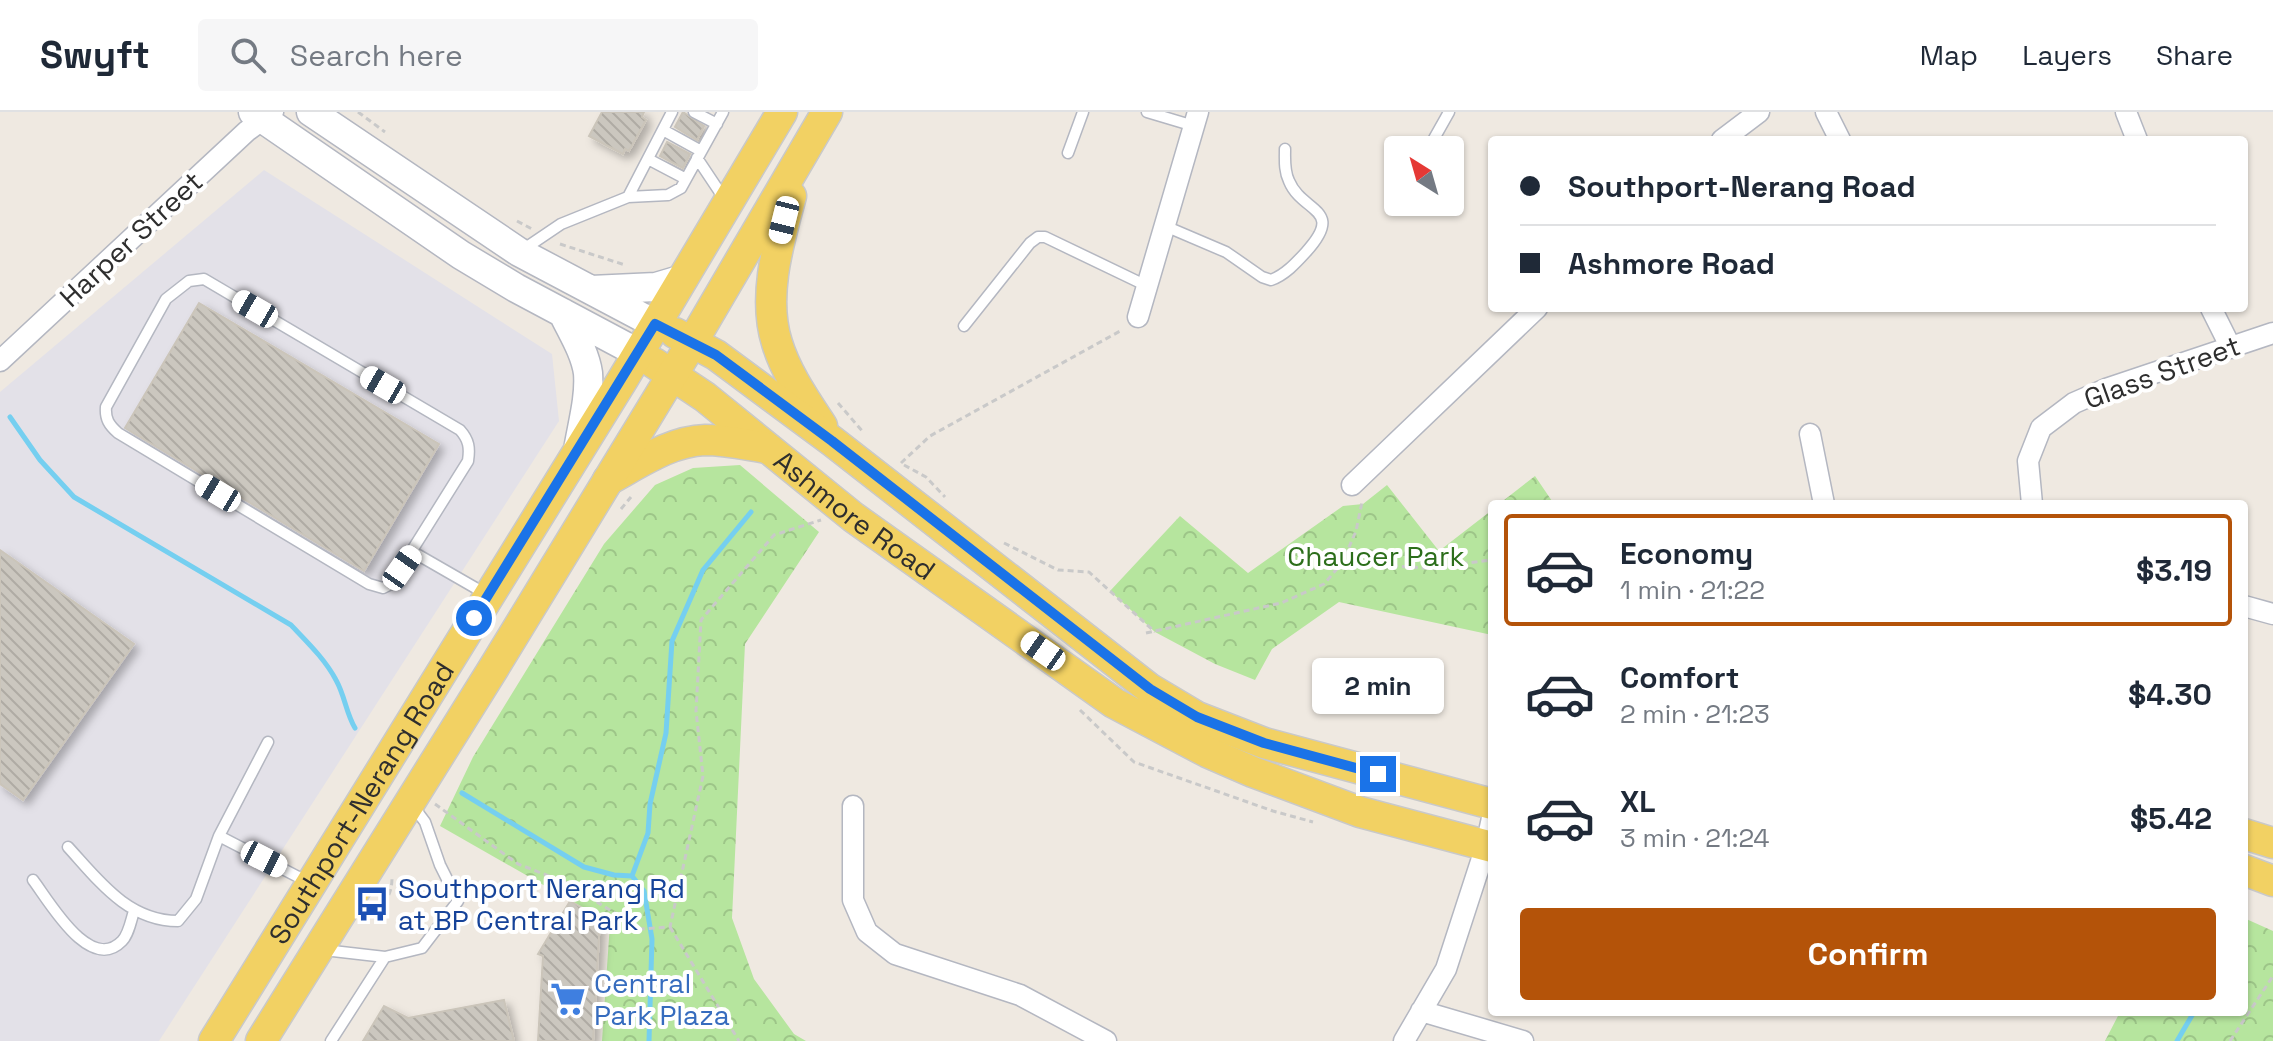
<!DOCTYPE html>
<meta charset="utf-8">
<style>
:root{--surface:#fff;--page:#f6f6f7;--text:#1f2937;--muted:#747a83;--line:#e0e1e3;--accent:#b45309}
body{margin:0;font-family:"Space Grotesk",sans-serif;background:var(--page);color:var(--text);height:100vh;display:flex;flex-direction:column;font-size:30px;white-space:nowrap}
*{box-sizing:border-box;margin:0}
p{font-size:26px;color:var(--muted)}
.icon{flex:none;width:44px;height:44px;fill:none;stroke:currentColor;stroke-width:2;stroke-linecap:round;stroke-linejoin:round}
.map{position:relative;flex:1;overflow:hidden}
.panel{position:absolute;left:1488px;top:388px;width:760px;height:516px;display:flex;flex-direction:column;background:var(--surface);border-radius:8px;box-shadow:0 2px 6px #0004}
.panel>*{flex:none}
.guide{position:absolute;left:1488px;top:24px;width:760px;height:176px;border-radius:8px;box-shadow:0 2px 6px #0004;display:grid;align-content:center;height:176px;padding:0 32px;background:var(--surface)}
.needle{width:52px;rotate:323deg}
.controls{position:absolute;left:1384px;top:24px;display:grid;gap:16px}
.controls a{display:grid;place-items:center;width:80px;height:80px;border-radius:8px;background:var(--surface);box-shadow:0 2px 6px #0004;font-size:40px}
.end{position:absolute;width:36px;height:36px;margin:-18px;border:10px solid #1a73e8;background:#fff;box-shadow:0 0 0 4px #fff}
.from{border-radius:50%}
.bubble{position:absolute;height:56px;border-radius:8px;background:var(--surface);box-shadow:0 2px 6px #0004;font-size:26px;font-weight:600;line-height:56px;text-align:center}
.car{position:absolute;width:24px;height:48px;margin:-24px -12px;border-radius:10px;box-shadow:0 0 6px 2px #0007;background:linear-gradient(#fff 24%,#345 0 40%,#fff 0 76%,#345 0 86%,#fff 0)}
.guide b{display:flex;align-items:center;gap:28px;height:76px;font-size:30px}
.guide b+b{border-top:2px solid var(--line)}
.guide i{width:20px;height:20px;background:var(--text)}
ul{padding:14px 0 0;list-style:none}
li{display:flex;align-items:center;gap:24px;height:112px;margin:0 16px 12px;padding:0 16px;border:4px solid transparent;border-radius:8px}
li div{flex:1}
li b{display:block;font-size:30px}
li em{font-style:normal;font-weight:600}
li.on{border-color:var(--accent)}
li>.icon{width:72px;height:72px;stroke-width:1.5}
.primary-button{display:flex;gap:16px;margin-top:auto;padding:16px 32px}
.primary-button a{flex:1;height:92px;border-radius:8px;background:var(--accent);color:#fff;font-size:32px;font-weight:600;line-height:92px;text-align:center}
header{display:flex;align-items:center;gap:48px;box-sizing:border-box;height:112px;padding:0 40px;background:var(--surface);border-bottom:2px solid var(--line)}
header strong{font-size:38px}
nav{display:flex;gap:44px;margin-inline-start:auto;font-size:28px}
.search{width:560px;height:72px;background:var(--page);display:flex;align-items:center;gap:20px;box-sizing:border-box;padding:0 28px;border-radius:8px;color:var(--muted);font-size:30px}
.map>svg:first-child{display:block}
.industrial{fill:#e3e1e8}
.forest{fill:url(#forest-crowns)}
.lines{fill:none;stroke-linecap:round;stroke-linejoin:round}
.stream{stroke:#75cff0;stroke-width:5}
.building{fill:url(#building-back-hatch);stroke:#cbc5ba;stroke-width:2;filter:url(#shadow)}
.service-casing{stroke:#b4b7c1;stroke-width:13}
.minor-casing{stroke:#b4b7c1;stroke-width:23}
.secondary-casing{stroke:#b4b7c1;stroke-width:31}
.primary-casing{stroke:#c9c9c9;stroke-width:33}
.path{stroke:#c9c9c9;stroke-width:3;stroke-dasharray:6 4;stroke-linecap:butt}
.service{stroke:#fff;stroke-width:10}
.minor{stroke:#fff;stroke-width:20}
.secondary{stroke:#fff;stroke-width:28}
.primary{stroke:#f2d163;stroke-width:30}
.route{stroke:#1a73e8;stroke-width:10}
.labels{text-anchor:middle;dominant-baseline:central;stroke-width:8;stroke-linejoin:round;paint-order:stroke}
.street-label{font-size:28px;fill:#2e2e2e;stroke:#fff}
.park-label{font-size:28px;fill:#2c6e1b;stroke:#fff}
.transit-label{font-size:28px;fill:#164399;stroke:#fff;text-anchor:start}
.shop-label{font-size:28px;fill:#366cbe;stroke:#fff;text-anchor:start}
</style>
<header>
<strong>Swyft</strong>
<div class="search"><svg class="icon" aria-label="search" viewBox="0 0 24 24"><circle cx="10" cy="10" r="6"/><path d="M15 15l6 6"/></svg>Search here</div>
<nav><a>Map</a><a>Layers</a><a>Share</a></nav>
</header>
<div class="map">
<svg width="2273" height="929" viewBox="0 0 2273 929">
<defs>
<pattern id="forest-crowns" width="20" height="18" patternUnits="userSpaceOnUse" patternTransform="scale(2)"><rect width="20" height="18" fill="#b6e59e"/><path d="M2 6a3 3 0 1 1 6 0M12 15a3 3 0 1 1 6 0" fill="none" stroke="#9dc588"/></pattern>
<pattern id="building-back-hatch" width="6" height="6" patternUnits="userSpaceOnUse" patternTransform="scale(2)"><rect width="6" height="6" fill="#cbc7bf"/><path d="M-1 5l2 2M0 0l6 6M5-1l2 2" fill="none" stroke="#afaba4"/></pattern>
<filter id="shadow"><feDropShadow dx="5" dy="5" stdDeviation="4" flood-color="#0004"/></filter>
</defs>
<rect width="100%" height="100%" fill="#efe9e1"/>
<!-- industrial -->
<path class="industrial" d="M264,58l288,184 7,67 -400,620h-159v-649z"/>
<!-- forest -->
<path class="forest" d="M740,353l79,67 -74,112 -13,274 22,61 40,55 12,7h-204l8,-118 -170,-97 33,-69 131,-213 51,-59 38,-17z
M1535,364l19,28h-55z
M1387,373l52,66 53,-41v125l-153,-33 -67,47 -17,31 -40,-16 -60,-32 -45,-41 70,-75 68,57 95,-67 20,-2z
M2244,806l29,13v110h-168l15,-29h124z"/>
<g class="lines">
<!-- stream -->
<path class="stream" d="M10,305l30,43 34,37 217,128c16,17 34,34 45,55 9,16 10,33 19,48
M462,681l122,74 30,8 18,1 12,15 8,48 -3,102
M632,764l16,-43 2,-29 16,-71 6,-92 31,-71 48,-58
M2244,815l1,-2
M2177,929l17,-29"/>
</g>
<!-- building -->
<path class="building" d="M602,0h42l-2,5 4,3 -17,31 -4,-2 -2,5 -34,-18z
M683,0l21,14 -7,14 -22,-13z
M667,30l23,12 -7,14 -23,-12z
M199,191l240,141 -75,127 -239,-143z
M0,438l134,94 -111,156 -23,-16z
M570,789l30,17 -7,123h-55l5,-85 -5,-2z
M504,888l10,41h-151l21,-35 24,12z"/>
<g class="lines">
<!-- service casing -->
<g class="service-casing">
<path id="service" d="M694,0l23,12
M1147,0l47,14
M663,18l38,21
M1431,32l18,-32
M1068,41l15,-41
M697,46l28,42
M648,47l38,20
M628,85l40,-2 13,-7 42,-76
M1165,114l61,26 36,25 9,3c14,-5 25,-17 35,-28 40,-44 -4,-39 -17,-71 -5,-10 -4,-21 -4,-32
M524,137l37,-25 67,-27 44,-85
M204,167l256,151c9,10 10,18 8,31l-77,123 -8,4 -14,-4 -251,-151c-9,-8 -13,-14 -12,-26l60,-108 23,-18z
M964,214l66,-83 8,-6h7l102,49
M413,440l73,42
M219,724l89,46
M68,735c31,34 60,74 110,74l18,-22 23,-63 49,-94
M33,768c16,21 57,94 89,61 7,-7 9,-21 12,-30
M324,838l61,7 37,-9 36,-47 -18,-36 -15,-43 -12,-16
M331,929l54,-84"/>
</g>
<!-- minor casing -->
<g class="minor-casing">
<path id="minor" d="M1826,0l14,28
M2126,0l11,28
M1722,28l37,-28
M2211,196l20,40
M1138,205l60,-205
M0,249l247,-230 26,-19
M1810,322l14,70
M1352,373l185,-177
M2032,392l-4,-43 13,-33 33,-25 32,-14 167,-56
M2244,494l29,8
M853,694v94l14,32 28,22 125,41 86,46
M1421,899l102,30
M1404,929l42,-72 40,-123 6,-28"/>
</g>
<!-- secondary casing -->
<g class="secondary-casing">
<path id="secondary" d="M253,0l208,143 55,33 122,65
M311,0l208,140 136,72
M591,178l65,-3 27,-8
M563,201c9,19 22,39 25,60 2,25 -6,52 -10,77"/>
</g>
<!-- primary casing -->
<g class="primary-casing">
<g id="primary">
<path d="M791,84c-12,45 -29,100 -14,147 9,30 28,57 45,83"/>
<path d="M675,221l41,22 116,86 318,248 47,28 67,26 228,61"/>
<path id="s1" d="M654,251l51,34 148,120 261,186 93,49 46,20 107,40 132,35"/>
<path d="M608,368c30,-16 62,-39 97,-40 21,0 42,5 62,8"/>
<path d="M2244,722l29,9"/>
<path d="M2244,758l29,11"/>
<path id="s2" d="M214,929l409,-662 159,-267"/>
<path d="M261,929l232,-372 200,-328 134,-229"/>
</g>
</g>
<!-- path -->
<path class="path" d="M358,0l27,20
M517,109l15,8
M560,132l65,21
M838,291l26,30
M901,351l29,-27 192,-106
M904,353l22,12 19,20
M621,397l10,-12
M1004,431l54,27 31,2 66,60
M1342,451l84,5 66,-8
M1146,521l135,-30 43,-19 18,-21 14,-32 6,-29
M1080,598l54,52 139,49 40,11
M435,692l83,60 49,19 73,46 30,-2 33,-151 -7,-65 5,-91 73,-85 47,-15
M368,804c15,-10 24,-19 24,-38
M670,815l69,114
M2230,929l43,-65"/>
<!-- service -->
<use href="#service" class="service"/>
<!-- minor -->
<use href="#minor" class="minor"/>
<!-- secondary -->
<use href="#secondary" class="secondary"/>
<!-- primary -->
<use href="#primary" class="primary"/>
</g>
<g class="lines">
<!-- route -->
<path class="route" d="M474,506l181,-294 61,31 116,86 318,248 47,28 67,26 114,31"/>
</g>
<!-- icons -->
<defs>
<g id="bus-bare" transform="scale(2.76)"><path d="M-5-6H5V4H4V6H2V4H-2V6H-4V4H-5ZM-3.5-4V0h7V-4ZM-3.5 1.2v1.5H-2V1.2ZM2 1.2v1.5H3.5V1.2Z" fill="#1a4fb4" stroke="#fff" stroke-width="2.5" paint-order="stroke"/></g>
<g id="supermarket-bare" transform="scale(2.76)"><path d="M-6-5.5h2.5l.6 2H6L4.5 2H-2.5L-4.4-4H-6ZM-1.5 3.2a1.3 1.3 0 1 0 .1 0ZM3 3.2a1.3 1.3 0 1 0 .1 0Z" fill="#3f7fe0" stroke="#fff" stroke-width="2.5" paint-order="stroke"/></g>
</defs>
<g fill-rule="evenodd">
<use href="#bus-bare" x="372" y="792"/>
<use href="#supermarket-bare" x="568" y="887"/>
</g>
<g class="labels">
<!-- street labels -->
<g class="street-label">
<text transform="translate(131 127) rotate(-43)">Harper Street</text>
<text transform="translate(2162 260) rotate(-20)">Glass Street</text>
<text stroke="none"><textPath href="#s1" startOffset="252">Ashmore Road</textPath></text>
<text stroke="none"><textPath href="#s2" startOffset="280">Southport-Nerang Road</textPath></text>
</g>
<!-- park labels -->
<g class="park-label">
<text x="1376" y="444">Chaucer Park</text>
</g>
<!-- transit labels -->
<g class="transit-label">
<text x="398" y="776">Southport Nerang Rd<tspan x="398" dy="32">at BP Central Park</tspan></text>
</g>
<!-- shop labels -->
<g class="shop-label">
<text x="594" y="871">Central<tspan x="594" dy="32">Park Plaza</tspan></text>
</g>
</g>
</svg>
<div class="controls">
<a><svg class="needle" viewBox="-14 -14 28 28"><path d="M0-13l5 13h-10z" fill="#e53935"/><path d="M0 13l5-13h-10z" fill="#747a83"/></svg></a>
</div>
<i class="end from" style="left:474px;top:506px"></i>
<i class="end" style="left:1378px;top:662px"></i>
<div class="bubble" style="left:1312px;top:546px;width:132px">2 min</div>
<i class="car" style="left:784px;top:108px;rotate:194deg"></i>
<i class="car" style="left:255px;top:197px;rotate:300deg"></i>
<i class="car" style="left:383px;top:273px;rotate:300deg"></i>
<i class="car" style="left:218px;top:381px;rotate:301deg"></i>
<i class="car" style="left:402px;top:456px;rotate:35deg"></i>
<i class="car" style="left:1043px;top:539px;rotate:305deg"></i>
<i class="car" style="left:264px;top:747px;rotate:117deg"></i>
<div class="guide">
<b><i class="from"></i>Southport-Nerang Road</b>
<b><i></i>Ashmore Road</b>
</div>
<section class="panel">
<ul>
<li class="on"><svg class="icon" aria-label="car" viewBox="0 0 24 24"><path d="M5 17H2v-5l4-1 3-4h7l3 4 3 1v5h-3M9 17h6M6 11h13"/><circle cx="7" cy="17" r="2"/><circle cx="17" cy="17" r="2"/></svg><div><b>Economy</b><p>1 min · 21:22</p></div><em>$3.19</em></li>
<li><svg class="icon" aria-label="car" viewBox="0 0 24 24"><path d="M5 17H2v-5l4-1 3-4h7l3 4 3 1v5h-3M9 17h6M6 11h13"/><circle cx="7" cy="17" r="2"/><circle cx="17" cy="17" r="2"/></svg><div><b>Comfort</b><p>2 min · 21:23</p></div><em>$4.30</em></li>
<li><svg class="icon" aria-label="car" viewBox="0 0 24 24"><path d="M5 17H2v-5l4-1 3-4h7l3 4 3 1v5h-3M9 17h6M6 11h13"/><circle cx="7" cy="17" r="2"/><circle cx="17" cy="17" r="2"/></svg><div><b>XL</b><p>3 min · 21:24</p></div><em>$5.42</em></li>
</ul>
<div class="primary-button"><a>Confirm</a></div>
</section>
</div>
